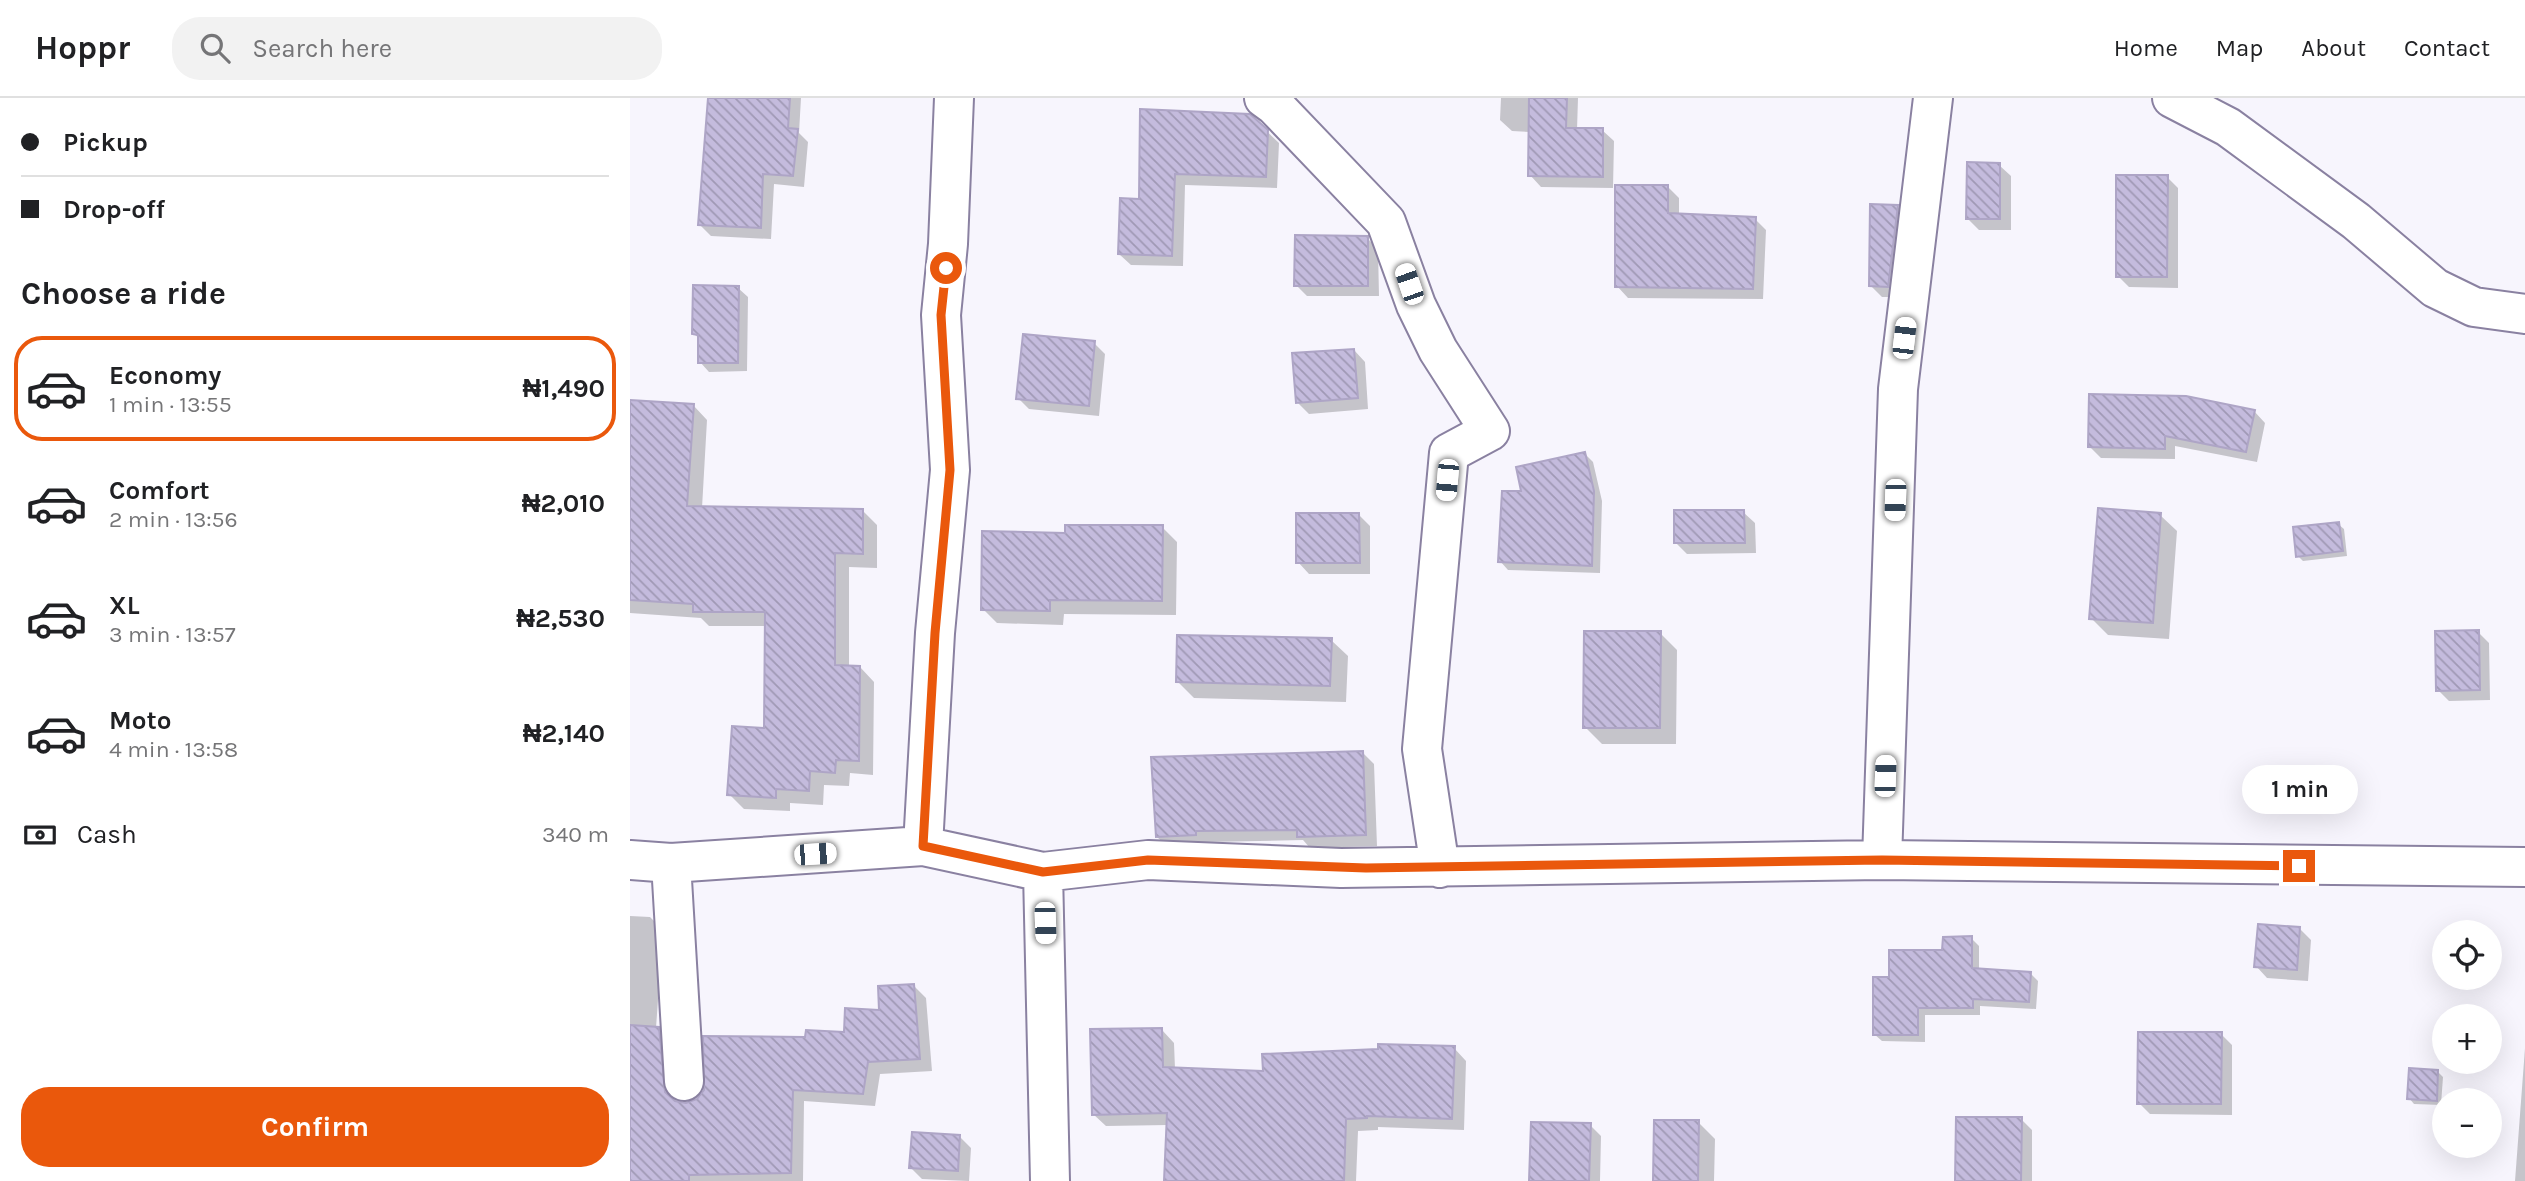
<!DOCTYPE html>
<meta charset="utf-8">
<style>
:root{--surface:#fff;--page:#f2f2f2;--text:#202124;--muted:#757577;--line:#e0e0e0;--accent:#ea580c}
body{margin:0;font-family:Karla,sans-serif;background:var(--page);color:var(--text);height:100vh;display:flex;flex-direction:column;font-size:26px;white-space:nowrap}
*{box-sizing:border-box;margin:0}
p{font-size:23px;color:var(--muted)}
.icon{flex:none;width:38px;height:38px;fill:none;stroke:currentColor;stroke-width:2;stroke-linecap:round;stroke-linejoin:round}
.map{position:relative;flex:1;overflow:hidden}
.details{display:flex;flex-direction:column;background:var(--surface);width:630px}
.details>*{flex:none}
.guide{display:grid;align-content:center;height:154px;padding:0 21px;background:var(--surface)}
.tools{position:absolute;left:1802px;top:822px;display:grid;gap:14px}
.tools a{display:grid;place-items:center;width:70px;height:70px;border-radius:50%;background:var(--surface);box-shadow:0 7px 28px #0002;font-size:35px}
.end{position:absolute;width:32px;height:32px;margin:-16px;border:9px solid #ea580c;background:#fff;box-shadow:0 0 0 4px #fff}
.from{border-radius:50%}
.bubble{position:absolute;height:49px;border-radius:24px;background:var(--surface);box-shadow:0 7px 28px #0002;font-size:23px;font-weight:700;line-height:49px;text-align:center}
.car{position:absolute;width:21px;height:42px;margin:-21px -10px;border-radius:9px;box-shadow:0 0 5px 2px #0007;background:linear-gradient(#fff 24%,#345 0 40%,#fff 0 76%,#345 0 86%,#fff 0)}
.guide b{display:flex;align-items:center;gap:24px;height:66px;font-size:26px}
.guide b+b{border-top:2px solid var(--line)}
.guide i{width:18px;height:18px;background:var(--text)}
ul{padding:0;list-style:none}
li{display:flex;align-items:center;gap:21px;height:105px;margin:0 14px 10px;padding:0 7px;border:4px solid transparent;border-radius:28px}
li div{flex:1}
li b{display:block;font-size:26px}
li em{font-style:normal;font-weight:700}
li.current{border-color:var(--accent)}
li>.icon{width:63px;height:63px;stroke-width:1.5}
h2{padding:0 21px;font-size:32px;line-height:84px}
.pay{display:flex;align-items:center;gap:18px;height:77px;padding:0 21px;font-size:26px}
.pay p{margin-inline-start:auto}
.button{display:flex;gap:14px;margin-top:auto;padding:14px 21px}
.button a{flex:1;height:80px;border-radius:28px;background:var(--accent);color:#fff;font-size:28px;font-weight:700;line-height:80px;text-align:center}
header{display:flex;align-items:center;gap:42px;box-sizing:border-box;height:98px;padding:0 35px;background:var(--surface);border-bottom:2px solid var(--line)}
header strong{font-size:33px}
nav{display:flex;gap:38px;margin-inline-start:auto;font-size:24px}
.search{width:490px;height:63px;background:var(--page);display:flex;align-items:center;gap:18px;box-sizing:border-box;padding:0 24px;border-radius:28px;color:var(--muted);font-size:26px}
main{display:flex;flex:1;min-height:0}
.map>svg:first-child{display:block}
.shadow{fill:#0003}
.building{fill:url(#building-back-hatch);stroke:#aea5c6;stroke-width:2}
.lines{fill:none;stroke-linecap:round;stroke-linejoin:round}
.minor-casing{stroke:#8a81a1;stroke-width:42}
.minor{stroke:#fff;stroke-width:38}
.route{stroke:#ea580c;stroke-width:9}
</style>
<header>
<strong>Hoppr</strong>
<div class="search"><svg class="icon" aria-label="search" viewBox="0 0 24 24"><circle cx="10" cy="10" r="6"/><path d="M15 15l6 6"/></svg>Search here</div>
<nav><a>Home</a><a>Map</a><a>About</a><a>Contact</a></nav>
</header>
<main>
<section class="details">
<div class="guide">
<b><i class="from"></i>Pickup</b>
<b><i></i>Drop-off</b>
</div>
<h2>Choose a ride</h2>
<ul>
<li class="current"><svg class="icon" aria-label="car" viewBox="0 0 24 24"><path d="M5 17H2v-5l4-1 3-4h7l3 4 3 1v5h-3M9 17h6M6 11h13"/><circle cx="7" cy="17" r="2"/><circle cx="17" cy="17" r="2"/></svg><div><b>Economy</b><p>1 min · 13:55</p></div><em>₦1,490</em></li>
<li><svg class="icon" aria-label="car" viewBox="0 0 24 24"><path d="M5 17H2v-5l4-1 3-4h7l3 4 3 1v5h-3M9 17h6M6 11h13"/><circle cx="7" cy="17" r="2"/><circle cx="17" cy="17" r="2"/></svg><div><b>Comfort</b><p>2 min · 13:56</p></div><em>₦2,010</em></li>
<li><svg class="icon" aria-label="car" viewBox="0 0 24 24"><path d="M5 17H2v-5l4-1 3-4h7l3 4 3 1v5h-3M9 17h6M6 11h13"/><circle cx="7" cy="17" r="2"/><circle cx="17" cy="17" r="2"/></svg><div><b>XL</b><p>3 min · 13:57</p></div><em>₦2,530</em></li>
<li><svg class="icon" aria-label="car" viewBox="0 0 24 24"><path d="M5 17H2v-5l4-1 3-4h7l3 4 3 1v5h-3M9 17h6M6 11h13"/><circle cx="7" cy="17" r="2"/><circle cx="17" cy="17" r="2"/></svg><div><b>Moto</b><p>4 min · 13:58</p></div><em>₦2,140</em></li>
</ul>
<div class="pay"><svg class="icon" aria-label="cash" viewBox="0 0 24 24"><path d="M3 7h18v10H3z"/><circle cx="12" cy="12" r="2"/></svg>Cash<p>340 m</p></div>
<div class="button"><a>Confirm</a></div>
</section>
<div class="map">
<svg width="1895" height="1083" viewBox="0 0 1895 1083">
<defs>
<pattern id="building-back-hatch" width="6" height="6" patternUnits="userSpaceOnUse" patternTransform="scale(1.75)"><rect width="6" height="6" fill="#c4bbdd"/><path d="M-1 5l2 2M0 0l6 6M5-1l2 2" fill="none" stroke="#a099b5"/></pattern>
</defs>
<rect width="100%" height="100%" fill="#f7f5fd"/>
<!-- shadow -->
<path class="shadow" d="M78,0h93l-2,35 9,9 -4,45 -30,-3 -3,55 -60,-3 -11,-11z
M871,0h77l-1,32h25l12,11 -1,47 -72,-1 -11,-12v-43l-18,-1 -12,-11z
M511,13h43l3,3 72,10 20,19 -2,45 -92,-3 -2,81 -52,-1 -12,-11 22,-54z
M1369,67l12,11v54h-32l-11,-11z
M1537,79l11,11v100l-49,-1 -11,-11z
M1038,89l11,11v17l76,4 11,11 -3,69 -135,-1 -11,-12z
M1267,108l12,12 -10,79h-17l-11,-11z
M737,140l11,11 1,47h-72l-11,-11z
M108,190l10,9 -1,74 -38,1 -9,-10v-23l-6,-5z
M464,245l11,11 -6,62 -70,-7 -11,-11z
M724,252l11,12 3,47 -59,5 -11,-11z
M0,303l63,4 14,15 -5,88 160,2 15,15v43l-28,-1v100h11l14,15 -1,93 -23,-2 -1,13 -25,-1 -1,20 -33,-2v8l-46,-2 -15,-15 37,-64 1,-104h-58l-8,-8 -71,-5z
M1624,313l11,12 -8,39 -82,-16v13l-74,-1 -12,-12z
M955,356l8,8 9,39 -2,72 -92,-3 -8,-9 23,-68z
M1113,414l12,11 1,30 -69,1 -11,-11z
M729,417l11,11v48h-61l-11,-12z
M1530,417l17,16 -8,108 -61,-4 -17,-17z
M1708,426l6,5 3,27 -44,5 -5,-5z
M532,429l15,15 -1,73 -112,-1 -1,11 -66,-2 -14,-14 84,-74z
M1848,534l11,11 1,57 -41,1 -11,-11z
M1030,535l17,17 -1,94h-74l-17,-17z
M701,542l17,16 -2,46 -152,-4 -16,-16z
M733,655l11,11 3,82 -67,2 -7,-8 -96,2v4l-38,2 -12,-11z
M0,818l20,1 13,13 -7,98 15,13 5,62 10,2 10,-4 111,-62 38,-5 36,-22 32,-27 13,13 6,73 -52,3 -5,32 -71,-5 -1,80h-173z
M1670,831l11,11 -3,41 -41,-3 -11,-12z
M1341,840l8,8v24l51,3 8,8 -2,28 -56,-3v9h-55v27l-43,-1 -8,-7 17,-55z
M532,932l12,13 1,26 90,4 189,-25 12,13 -2,69 -86,-3v3l-20,1 -2,50h-190l2,-56 -62,1 -13,-12z
M1591,936l11,11v70l-82,-1 -11,-11z
M1895,950v133h-10z
M1807,973l6,6 -2,28 -27,-1 -5,-6z
M1391,1021l11,11v51h-75z
M1068,1024l17,17 -1,42h-59z
M960,1027l11,11 -1,45h-69z
M330,1039l11,11 -2,33 -47,-2 -11,-11z"/>
<!-- building -->
<path class="building" d="M78,0h82l-2,30 10,1 -5,47 -30,-2 -2,54 -63,-3z
M899,0h38l-1,30h37v49l-75,-1z
M510,11l110,5 18,16 -2,47 -91,-3 -3,82 -54,-2 2,-56 19,1z
M1337,64l33,1v56h-34z
M1486,77h52l-1,102h-51z
M985,87h53v28l88,4 -3,72 -138,-2z
M1240,106l28,1 -10,82 -19,-1z
M665,137l73,1v50h-74z
M63,187l46,1 -1,77h-40v-28l-6,-1z
M393,236l72,7 -6,65 -73,-7z
M724,251l4,49 -62,5 -4,-50z
M1459,296l97,2 69,14 -9,42 -81,-16v13l-77,-2z
M0,302l64,4 -7,102 176,3v45l-28,-1v112l25,1 -1,95 -23,-1 -1,13 -25,-2 -1,20 -33,-2v9l-49,-3 5,-69 32,2 1,-116h-72v-8l-63,-4z
M955,354l9,39 -2,75 -94,-4 4,-71h19l-5,-24z
M1468,410l63,5 -8,110 -64,-4z
M1044,412h70l1,33h-71z
M666,415h63l1,50h-64z
M1709,424l4,29 -47,6 -3,-30z
M435,427h98l-1,76 -112,-1v11l-69,-1 1,-79 83,2z
M1849,532l1,60 -44,1 -1,-60z
M954,533h77l-1,97h-77z
M547,537l155,3 -2,48 -154,-4z
M733,653l3,84 -69,2v-7l-101,1v4l-40,2 -5,-80z
M1628,826l42,3 -3,43 -43,-3z
M1342,838v32l59,4 -2,30 -56,-3v9h-55v27h-45v-58h16v-27h53l1,-13z
M284,886l6,75 -52,3 -5,32 -70,-4 -2,83 -102,2v6h-59v-156l29,2 6,65 10,9 11,2 11,-4 7,-9 -1,-54 102,1 1,-7 38,2 1,-24 34,2 -1,-24z
M532,930l1,39 100,4 -1,-17 116,-5v-5l77,2 -3,73 -85,-3v2l-21,1 -2,62h-180l3,-68 -75,2 -2,-86z
M1508,934h84l-1,72h-84z
M1779,970l29,2 -1,31 -30,-2z
M1326,1019h66l-1,64h-66z
M1024,1022h45l-1,61h-45z
M901,1024l60,1 -2,58h-60z
M282,1034l48,3 -2,36 -49,-3z"/>
<g class="lines">
<!-- minor casing -->
<g class="minor-casing">
<path id="minor" d="M634,0l11,8 111,116 30,83 22,45 52,81 -41,22 -27,296 18,119
M1542,0l56,29 128,94 79,67 39,19 51,7
M293,748l12,-213 15,-163 -9,-155 7,-71 6,-146
M0,762l41,3 252,-17 120,26 105,-12 193,8 541,-8 643,7
M1252,762l16,-471 35,-291
M41,765l13,218
M413,774l7,309"/>
</g>
<!-- minor -->
<use href="#minor" class="minor"/>
</g>
<g class="lines">
<!-- route -->
<path class="route" d="M316,170l-5,47 9,155 -15,163 -12,213 120,26 105,-12 218,8 516,-8 417,6"/>
</g>
</svg>
<div class="tools">
<a><svg class="icon" aria-label="locate" viewBox="0 0 24 24"><circle cx="12" cy="12" r="6"/><path d="M12 2v4M12 18v4M2 12h4M18 12h4"/></svg></a>
<a>+</a>
<a>−</a>
</div>
<i class="end from" style="left:316px;top:170px"></i>
<i class="end" style="left:1669px;top:768px"></i>
<div class="bubble" style="left:1612px;top:667px;width:116px">1 min</div>
<i class="car" style="left:779px;top:186px;rotate:341deg"></i>
<i class="car" style="left:1274px;top:240px;rotate:7deg"></i>
<i class="car" style="left:817px;top:382px;rotate:185deg"></i>
<i class="car" style="left:1265px;top:402px;rotate:182deg"></i>
<i class="car" style="left:1255px;top:678px;rotate:2deg"></i>
<i class="car" style="left:185px;top:756px;rotate:86deg"></i>
<i class="car" style="left:415px;top:825px;rotate:178deg"></i>
</div>
</main>
